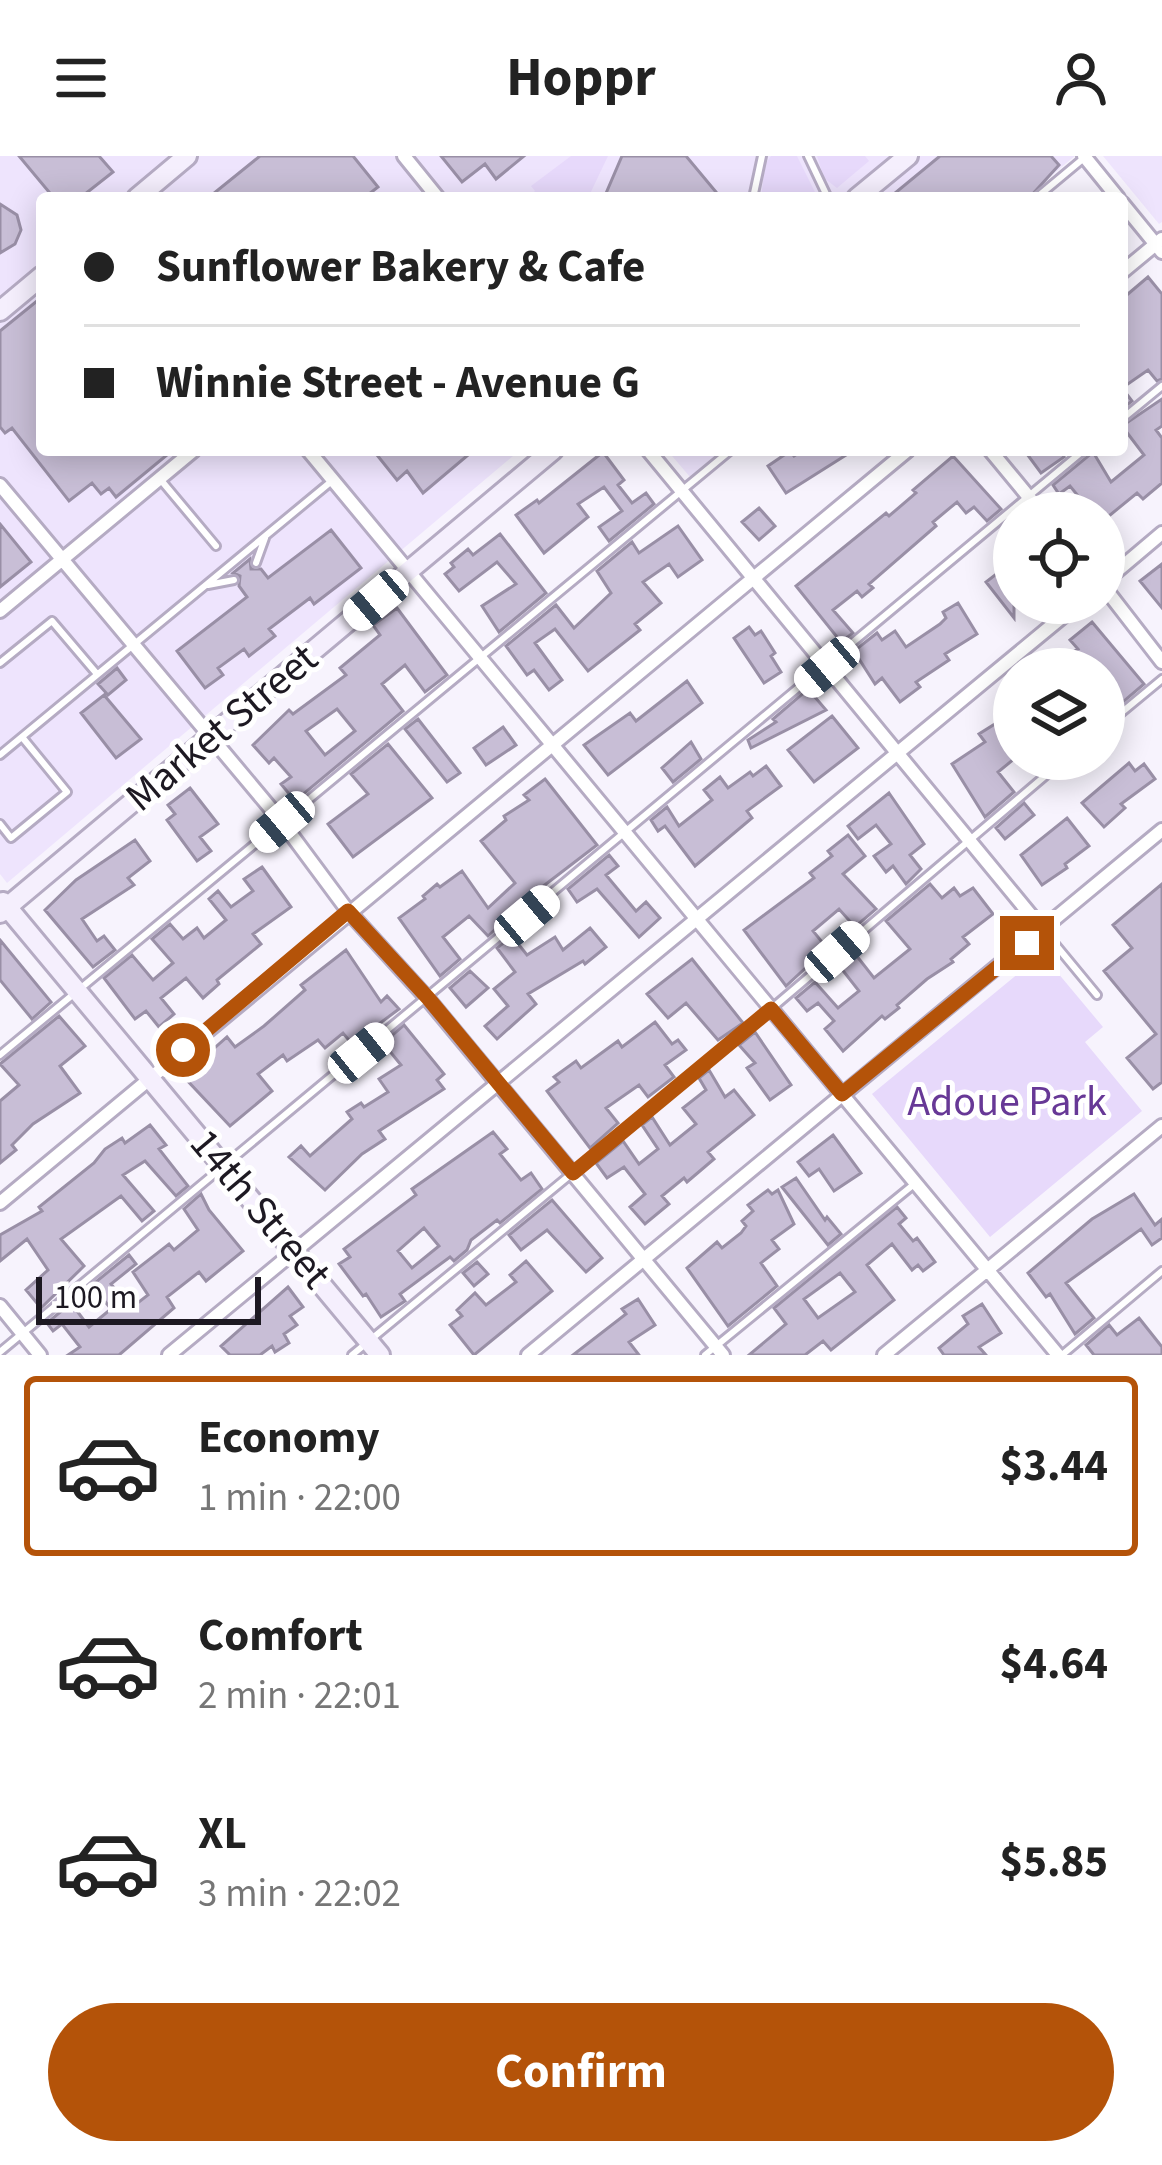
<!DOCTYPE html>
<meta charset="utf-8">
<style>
:root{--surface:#fff;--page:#f2f2f2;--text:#222;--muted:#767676;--line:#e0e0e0;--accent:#b45309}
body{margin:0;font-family:"Source Sans 3",sans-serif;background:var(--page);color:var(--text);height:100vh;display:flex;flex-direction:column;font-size:45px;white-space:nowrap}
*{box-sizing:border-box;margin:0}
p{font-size:39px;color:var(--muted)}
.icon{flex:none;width:66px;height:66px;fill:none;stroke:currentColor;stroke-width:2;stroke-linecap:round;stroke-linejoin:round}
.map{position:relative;height:1199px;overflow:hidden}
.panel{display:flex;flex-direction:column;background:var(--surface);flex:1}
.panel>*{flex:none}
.guide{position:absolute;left:36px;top:36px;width:1092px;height:264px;border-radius:12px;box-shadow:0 6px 30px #0003;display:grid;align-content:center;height:264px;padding:0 48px;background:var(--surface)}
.buttons{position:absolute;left:993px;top:336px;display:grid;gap:24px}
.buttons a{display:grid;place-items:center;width:132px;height:132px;border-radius:50%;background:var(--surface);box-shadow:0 6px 30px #0003;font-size:60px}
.scale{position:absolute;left:36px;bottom:30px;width:225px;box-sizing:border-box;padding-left:12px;border:6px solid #1d1922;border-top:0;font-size:33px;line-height:42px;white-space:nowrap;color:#1d1922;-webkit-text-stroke:9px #fff;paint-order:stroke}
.end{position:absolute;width:54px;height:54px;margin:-27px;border:15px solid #b45309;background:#fff;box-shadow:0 0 0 6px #fff}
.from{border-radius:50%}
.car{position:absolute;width:36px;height:72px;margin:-36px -18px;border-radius:15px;box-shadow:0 0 9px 3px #0007;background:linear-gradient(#fff 24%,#345 0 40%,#fff 0 76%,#345 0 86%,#fff 0)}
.guide b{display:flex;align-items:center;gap:42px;height:114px;font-size:45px}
.guide b+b{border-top:3px solid var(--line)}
.guide i{width:30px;height:30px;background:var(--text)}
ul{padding:21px 0 0;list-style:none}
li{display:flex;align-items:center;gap:36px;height:180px;margin:0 24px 18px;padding:0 24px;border:6px solid transparent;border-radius:12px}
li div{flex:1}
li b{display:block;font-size:45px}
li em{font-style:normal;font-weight:700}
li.current{border-color:var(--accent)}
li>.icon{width:108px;height:108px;stroke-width:1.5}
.cta{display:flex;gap:24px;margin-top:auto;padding:24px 48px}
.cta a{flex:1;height:138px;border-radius:72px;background:var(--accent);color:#fff;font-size:48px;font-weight:700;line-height:138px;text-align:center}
header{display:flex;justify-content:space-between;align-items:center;height:156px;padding:0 48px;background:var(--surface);font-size:54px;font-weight:700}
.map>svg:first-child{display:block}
.built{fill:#eee4fd}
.green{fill:#e7d9fb}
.building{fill:#c8bed6;stroke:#998fa6;stroke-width:3;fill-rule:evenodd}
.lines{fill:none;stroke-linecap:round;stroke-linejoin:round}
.lane-casing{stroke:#b5abc3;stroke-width:12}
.street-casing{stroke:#b5abc3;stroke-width:18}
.secondary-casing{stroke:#b5abc3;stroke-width:24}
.lane{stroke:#fff;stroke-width:6}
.street{stroke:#fff;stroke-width:12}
.secondary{stroke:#f5effd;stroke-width:18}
.route{stroke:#b45309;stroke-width:15}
.labels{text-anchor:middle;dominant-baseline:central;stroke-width:10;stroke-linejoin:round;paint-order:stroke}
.street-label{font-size:42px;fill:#1d1922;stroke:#fff}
.park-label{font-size:42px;fill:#673896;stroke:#fff}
</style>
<header><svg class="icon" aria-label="menu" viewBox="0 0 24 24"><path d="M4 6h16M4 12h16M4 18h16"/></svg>Hoppr<svg class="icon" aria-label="person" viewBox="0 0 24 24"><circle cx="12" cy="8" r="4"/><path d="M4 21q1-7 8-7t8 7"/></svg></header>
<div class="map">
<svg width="1162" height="1199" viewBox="0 0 1162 1199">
<rect width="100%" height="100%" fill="#f7f3fd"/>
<!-- built -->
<path class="built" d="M0,0h1075l-51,42h-982v252h478l-513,433 -7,-9z
M1103,0h59v66l-3,2z
M667,294h55l-32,27z"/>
<!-- green -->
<path class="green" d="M571,0h37l-20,42h-61l8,-7 -4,-5z
M771,0h26l21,42h-57l4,-34z
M817,0h48l4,5 -32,27 -13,-10z
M1042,798l61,73 -18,15 57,69 -152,126 -118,-143z"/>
<!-- building -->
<path class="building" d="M19,0h80l14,16 -33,26h-26z
M260,0h93l25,31 -14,11h-156z
M441,0h83l-28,23 -11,-15 -23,18z
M622,0h64l35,42h-117z
M940,0h111l8,9 -30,33h-140z
M0,48l17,11 4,15 -6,14 -15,9z
M1148,121l14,17v85l-5,2 -9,-11 -26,18 10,13 -10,8v-110z
M42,141v153h131l-57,47 -7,-9 -8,6 -9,-11 -23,18 -57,-73 -7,5 -5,-6v-96z
M1162,243v27l-6,4 6,8v45l-19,16 -6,-6 -33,27v-7h-12l-22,-27 -11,8 -6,-9 40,-33 18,30 33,-27 -22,-29z
M373,294h101l-51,43 -16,-22 -10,9z
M803,294h51l-68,43 -18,-27 22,-15 4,5z
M1024,294h35l5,7 -23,16z
M603,296l21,28 -6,5 14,18 14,-10 8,11 -45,37 -10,-14 23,-16 -18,-24 -26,17 10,13 -44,36 -28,-38 21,-15 2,3z
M953,300l48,53 -14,12 -13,-14 -8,6 -9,-11 -24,20 3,4 -67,58 4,4 -11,9 -5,-6 -24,19 20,23 -12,9 -45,-56 90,-73 3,3 27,-23 -3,-3z
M759,352l16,18 -16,14 -17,-18z
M0,368l31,38 -31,25z
M678,370l24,34 -24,17 -9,-13 -26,18 18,21 -26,21 5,6 -52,41 -33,-42 -20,14 27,37 -13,10 -15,-20 -7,5 -21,-29 50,-41 18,23 37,-35 -14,-22 35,-29 7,11z
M331,374l30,38 -47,36 -4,-6 -41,31 6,7 -26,20 -5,-7 -26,19 5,7 -18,13 -28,-37 70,-54 -8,-11 1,-10 -7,-3 17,-14 1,10h10l7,9z
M500,378l46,59 -47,39 -17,-26 34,-22 -19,-22 -38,29 -14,-17 9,-7 -3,-4 17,-14 5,6z
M1162,408v44l-22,-27z
M1008,409l6,7v46l-28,-36z
M958,447l19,31 -32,20 4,6 -33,22 4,5 -20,15 -18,-24 -7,6 -21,-33 23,-18 5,7 13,-9 11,16 34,-23 6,-6 -3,-6z
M397,452l50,67 -22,17 -20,-27 -23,19 21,27 -108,90 -14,-17 10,-7 -17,-19 -5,5 -16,-18 36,-35 4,4 53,-39 -6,-7 40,-33 -7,-10zM337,553l18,22 -30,24 -19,-24z
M1092,466l52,62 -21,18 -19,-22v-11h-40l-5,-9 19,-11 -8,-9z
M749,471l6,8 6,-4 14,22 -4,3 10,16 -17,11 -30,-45z
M117,512l9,12 -18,15 -10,-11z
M687,525l15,22 -94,72 -24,-30 46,-32 6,8z
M808,533l18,21 -75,38 -3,-8 28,-18 -3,-3z
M104,539l37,44 -25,19 -35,-45z
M1014,556v47l-16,13 16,20 -29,25 -33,-53 33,-22 -6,-8z
M832,560l26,32 -44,34 -26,-32z
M418,563l42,54 -13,9 -42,-53z
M503,571l13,18 -30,20 -12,-17z
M691,586l10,17 -28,23 -11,-14z
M388,588l44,54 -79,59 -25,-33 40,-30 -17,-20z
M1129,607l6,8 9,-7 11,15 -34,25 4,4 -21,19 -22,-24z
M766,610l15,20 -34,25 5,7 -57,48 -30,-40 -7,5 -7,-11 16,-13 12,19 33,-26 -8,-10 16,-13 8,11 22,-16 3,4z
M545,623l52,66 -64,49 -45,42 -19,-20 -26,21 17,22 -20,17 -41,-58 26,-19 -2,-3 14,-12 3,3 22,-16 26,37 27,-25 -34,-42 25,-21 -2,-4 25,-16 -5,-5z
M190,632l28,36 -18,13 11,14 -14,10 -30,-41 8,-6 -7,-9z
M889,637l35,51 -14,11 11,14 -15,15 -13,-18 -7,6 -12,-16 17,-12 -15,-19 -18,14 -10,-13z
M1024,647l10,12 -29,24 -9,-11z
M1067,662l22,28 -24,18 2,4 -25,17 -21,-30z
M848,679l17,21 -22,18 33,35 -21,18 -16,-18 -26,22 14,17 -41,38 -42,-56 70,-52 -4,-5 22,-17 -4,-5z
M135,684l15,21 -22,17 6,7 -52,34 15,22 7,-5 11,14 -22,17 -48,-57 31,-30z
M609,699l9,11 -12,9 30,36 10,-9 14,16 -21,19 -42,-48 -20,13 -9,-13z
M262,711l29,40 -38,27 8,10 -44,36 2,4 -16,14 -17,-20 -25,20 13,16 -15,13 -13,-16 -11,8 -31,-41 28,-23 21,25 20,-17 -21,-24 18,-15 13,15 14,-11 7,10 22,-18 -17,-21 9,-8 13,16 22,-16 -9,-12z
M930,728l12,14 12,-10 6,8 13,-8 20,26 -30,23 6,7 -18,15 2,3 -26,17 -30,26 2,3 -14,11 -3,-3 -39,35 -18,-22 9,-8 -16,-18 -11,8 -11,-13 19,-16 23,26 21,-17 -22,-28 15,-13 22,28 36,-29 -24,-28z
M1162,728v198l-9,7 -26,-31 29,-24 -52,-63 28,-23 -19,-23z
M590,772l16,19 -21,17 -2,-3 -55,33 8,10 -39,35 -12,-13 23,-20 -14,-17 21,-17 -18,-24 15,-12 15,19 28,-18 8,13z
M0,784l51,62 -19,17 -32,-39z
M346,794l35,52 6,-6 12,13 -47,35 -9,-11 -18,15 -7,-8 -31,21 -4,-6 -25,19 14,17 -42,35 -47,-50 44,-39 8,10 29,-21 41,-36 -4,-5z
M692,803l51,64 -25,17 -32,-37 -18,15 -21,-24z
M470,815l18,17 -22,19 -16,-19z
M59,860l26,30 -25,20 20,27 -47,31 -21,21 4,5 -16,13v-62l19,-16 -19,-21z
M655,866l17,22 6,-4 8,10 -21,15 9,12 -26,20 -9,-12 -33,23 12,15 -28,25 -43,-57 12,-9 -5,-5 22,-16 5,7 37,-27 4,6z
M404,869l40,49 -7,6 7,9 -65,42 6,8 -23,15 -37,36 -36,-33 12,-11 9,10 42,-37 -5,-7 14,-9 3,4 24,-15 -9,-13 22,-14 -18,-22z
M755,876l36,53 -21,15 -23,-32 8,-5 -16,-18z
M709,914l16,27 9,-7 20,25 -46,37 6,7 -27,23 -3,-4 -22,18 7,8 -24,20 -15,-17 15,-13 -21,-27 -17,11 -11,-15 27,-22 16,23 19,-15 -16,-24 10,-8 18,28 26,-21 -13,-16 23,-18 -7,-12z
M150,969l16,20 -7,4 29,37 -12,10 -31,-35 -22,14 31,36 -12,10 -21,-25 -60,43 23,27 -43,42 -15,-18 22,-20 -21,-31 -27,22v-26l42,-24 -3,-4 55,-44 11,-14 17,-11 3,5z
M493,976l14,17 -7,5 21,26 10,-7 11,16 -42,34 -3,-3 -26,20 -4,10 -13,11 -4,-4 -50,37 5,7 -24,16 -15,-23 -3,2 -24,-32 11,-7 -6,-8 72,-54 -4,-6zM424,1072l15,18 -27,22 -14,-17z
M833,979l28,38 -27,18 -15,-22 -10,7 -11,-14z
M796,1022l29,42 2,-3 14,17 -13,11 -46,-58z
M768,1034l4,4 6,-4 16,34 -22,16 7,9 -18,14 16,23 -49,40 -41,-58 30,-26 5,6 19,-15 5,-7 -4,-5 11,-10 -5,-6z
M201,1038l8,16 34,41 -37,30 -7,-9 -32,25 7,11 -55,47h-51l12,-8 -18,-23 -9,7 -6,-8 24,-20 18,24 22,-18 -19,-24 37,-30 7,9 -25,20 19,25 18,-14 -15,-23 36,-28 5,6 24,-20 -14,-21z
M1134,1038l21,31 7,-6v19l-10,7 -11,-16 -75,54 28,35 -19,16 -25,-40 -4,3 -18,-24 64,-54z
M552,1044l50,58 -16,14 -39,-42 -26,20 -12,-15z
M897,1051l9,11 -7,6 14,17 4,-3 18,24 -12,9 -5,-6 -6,5 -20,-26 -25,21 27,35 -63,50 -8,-9 -18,14h-56l37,-31 -12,-16zM840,1117l15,19 -37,26 -14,-19z
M526,1105l26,30 -78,64 -24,-30 12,-9 -5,-6 18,-17 11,12 30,-23 -6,-7z
M477,1106l11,12 -14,12 -11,-13z
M288,1131l15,20 -13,9 7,9 -13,9 5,9 -14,9 -3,-6 -12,9h-30l-9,-9z
M638,1143l17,26 -26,17 10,13h-66l53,-41 -4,-5z
M982,1148l19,29 -22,14 7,8h-42l-5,-7 29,-24 -5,-8z
M1139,1162l23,29v8h-68l-8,-10 23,-20 8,10z"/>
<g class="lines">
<!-- lane casing -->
<g class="lane-casing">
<path id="lane" d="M808,0l20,42
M753,42l9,-42
M1036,42l48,-40
M1122,263l40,-33
M160,323l56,67
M256,407l9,-25
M208,429l26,-5
M0,507l52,-42 45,53
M1104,571l58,-48
M0,599l333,-275
M0,668l11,14 56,-46 -45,-55
M1045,776l52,63
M0,899l731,-605
M0,1196l1084,-902
M352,1199l419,-346 294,-250
M705,1199l208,-170
M1062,1199l100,-84"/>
</g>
<!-- street casing -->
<g class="street-casing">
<path id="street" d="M404,0l34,42
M1084,0l34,42
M1122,47l40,49
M1122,116l40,-33
M308,294l750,905
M648,294l395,480
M990,294l52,63
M0,329l282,337 66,89 79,87 296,357
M1104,426l58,-49
M1104,431l58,75
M0,455l194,-161
M0,1047l908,-753
M0,1150l40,49
M169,1199l910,-752
M528,1199l634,-525
M884,1199l278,-229"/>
</g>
<!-- secondary casing -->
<g class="secondary-casing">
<path id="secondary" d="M137,42l50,-42
M857,42l51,-42
M0,155l42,-35
M3,746l377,453
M0,757l553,-463"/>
</g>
<!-- lane -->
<use href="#lane" class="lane"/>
<!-- street -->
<use href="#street" class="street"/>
<!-- secondary -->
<use href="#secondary" class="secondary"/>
</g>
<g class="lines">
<!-- route -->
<path class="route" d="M183,894l165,-139 80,87 145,175 198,-164 71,85 185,-151"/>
</g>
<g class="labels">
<!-- street labels -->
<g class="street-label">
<text transform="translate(222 572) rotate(-40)">Market Street</text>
<text transform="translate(260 1053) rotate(50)">14th Street</text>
</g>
<!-- park labels -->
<g class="park-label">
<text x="1007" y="946">Adoue Park</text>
</g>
</g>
</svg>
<div class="buttons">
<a><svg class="icon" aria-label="locate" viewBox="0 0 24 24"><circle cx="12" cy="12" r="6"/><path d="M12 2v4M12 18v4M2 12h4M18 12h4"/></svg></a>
<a><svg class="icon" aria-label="layers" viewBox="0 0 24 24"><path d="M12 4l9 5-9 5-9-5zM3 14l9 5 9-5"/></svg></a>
</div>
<div class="scale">100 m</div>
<i class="end from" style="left:183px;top:894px"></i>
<i class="end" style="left:1027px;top:787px"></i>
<i class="car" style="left:376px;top:444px;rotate:230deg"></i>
<i class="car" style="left:827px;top:511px;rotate:230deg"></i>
<i class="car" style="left:282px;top:666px;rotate:230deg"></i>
<i class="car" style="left:527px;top:760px;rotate:50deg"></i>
<i class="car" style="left:837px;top:796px;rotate:49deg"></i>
<i class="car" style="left:361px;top:897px;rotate:51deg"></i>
<div class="guide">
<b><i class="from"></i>Sunflower Bakery &amp; Cafe</b>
<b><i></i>Winnie Street - Avenue G</b>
</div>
</div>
<section class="panel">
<ul>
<li class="current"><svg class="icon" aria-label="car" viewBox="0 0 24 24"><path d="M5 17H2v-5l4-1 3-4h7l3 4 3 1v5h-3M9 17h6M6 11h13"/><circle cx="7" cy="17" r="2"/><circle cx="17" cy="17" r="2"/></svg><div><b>Economy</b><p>1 min · 22:00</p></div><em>$3.44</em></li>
<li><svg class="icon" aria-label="car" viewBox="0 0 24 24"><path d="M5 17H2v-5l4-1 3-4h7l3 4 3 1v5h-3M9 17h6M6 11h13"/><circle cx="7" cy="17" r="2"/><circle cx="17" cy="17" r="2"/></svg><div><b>Comfort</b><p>2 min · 22:01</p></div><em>$4.64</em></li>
<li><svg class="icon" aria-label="car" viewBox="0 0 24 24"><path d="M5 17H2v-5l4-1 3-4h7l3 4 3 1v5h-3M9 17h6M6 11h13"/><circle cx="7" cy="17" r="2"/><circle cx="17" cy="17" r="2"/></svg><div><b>XL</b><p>3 min · 22:02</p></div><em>$5.85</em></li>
</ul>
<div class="cta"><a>Confirm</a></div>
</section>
